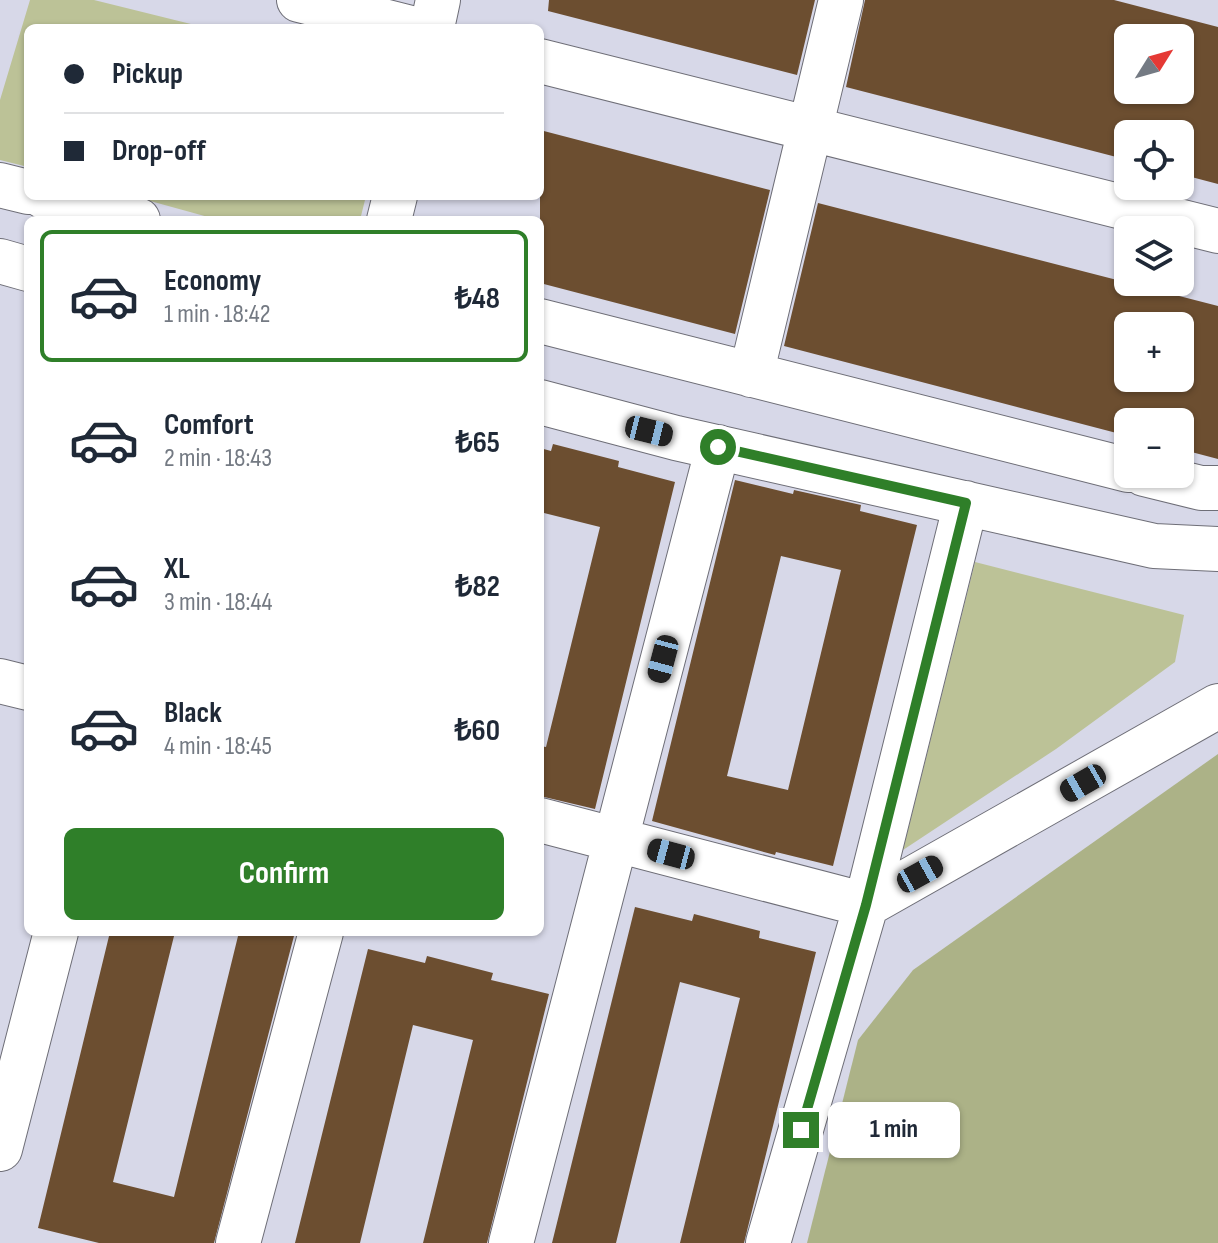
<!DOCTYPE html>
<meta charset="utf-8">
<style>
:root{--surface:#fff;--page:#f6f6f7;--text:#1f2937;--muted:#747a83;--line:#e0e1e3;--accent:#2f7f29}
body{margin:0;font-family:"Sofia Sans Condensed",sans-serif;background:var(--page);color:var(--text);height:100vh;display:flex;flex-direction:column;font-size:30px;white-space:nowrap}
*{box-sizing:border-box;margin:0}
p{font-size:26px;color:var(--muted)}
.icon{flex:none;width:44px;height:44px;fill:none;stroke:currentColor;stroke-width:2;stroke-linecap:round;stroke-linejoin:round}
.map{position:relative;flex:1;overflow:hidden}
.sheet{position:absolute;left:24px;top:216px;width:520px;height:720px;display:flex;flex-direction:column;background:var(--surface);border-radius:12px;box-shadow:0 2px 6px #0004}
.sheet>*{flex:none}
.banner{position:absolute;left:24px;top:24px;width:520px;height:176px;border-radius:12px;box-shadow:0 2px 6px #0004;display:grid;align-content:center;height:176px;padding:0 40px;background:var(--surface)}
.needle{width:52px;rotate:53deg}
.tools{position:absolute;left:1114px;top:24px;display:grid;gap:16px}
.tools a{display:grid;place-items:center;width:80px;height:80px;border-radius:12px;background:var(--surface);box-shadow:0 2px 6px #0004;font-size:40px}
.end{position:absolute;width:36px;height:36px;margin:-18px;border:10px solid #2f7f29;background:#fff;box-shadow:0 0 0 4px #fff}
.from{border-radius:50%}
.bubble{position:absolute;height:56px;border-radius:12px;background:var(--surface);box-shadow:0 2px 6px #0004;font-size:26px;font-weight:700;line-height:56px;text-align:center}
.car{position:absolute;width:24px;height:48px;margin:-24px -12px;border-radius:10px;box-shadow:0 0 6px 2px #0007;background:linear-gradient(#222 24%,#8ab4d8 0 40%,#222 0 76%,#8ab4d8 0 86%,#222 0)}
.banner b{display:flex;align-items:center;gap:28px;height:76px;font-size:30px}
.banner b+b{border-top:2px solid var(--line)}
.banner i{width:20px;height:20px;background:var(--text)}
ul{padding:14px 0 0;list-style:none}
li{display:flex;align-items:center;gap:24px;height:132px;margin:0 16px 12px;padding:0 24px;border:4px solid transparent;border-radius:12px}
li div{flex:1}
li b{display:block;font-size:30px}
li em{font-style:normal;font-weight:700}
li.selected{border-color:var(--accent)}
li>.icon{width:72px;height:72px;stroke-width:1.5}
.cta{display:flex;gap:16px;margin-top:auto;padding:16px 40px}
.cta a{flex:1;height:92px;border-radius:12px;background:var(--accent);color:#fff;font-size:32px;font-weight:700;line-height:92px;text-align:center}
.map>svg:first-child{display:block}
.built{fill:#d7d8e8;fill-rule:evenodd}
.green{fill:#bcc297}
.forest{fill:#acb287}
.building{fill:#6c4e30;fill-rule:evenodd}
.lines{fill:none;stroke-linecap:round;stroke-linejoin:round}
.minor-casing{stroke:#6e6e77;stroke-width:46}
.minor{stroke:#fff;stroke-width:44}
.route{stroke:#2f7f29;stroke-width:10}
</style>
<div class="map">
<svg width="1218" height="1243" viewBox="0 0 1218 1243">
<rect width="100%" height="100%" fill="#e2e3ec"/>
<!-- built -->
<path class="built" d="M0,0h1218v1243h-1218zM28,28h512v168h-512zM1128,38h52v52h-52zM1128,134h52v52h-52zM28,220h512v712h-512zM1128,230h52v52h-52zM1128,326h52v52h-52zM1128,422h52v52h-52z"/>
<!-- green -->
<path class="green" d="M30,0h64l113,28h-179v139l-28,-7v-60z
M132,196h234l-6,24h-141z
M975,562l209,53 -9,47 -119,87 -153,101z"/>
<!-- forest -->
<path class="forest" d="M1218,754v489h-411l51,-203 55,-70z"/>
<!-- building -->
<path class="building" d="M549,0h266l-18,75 -249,-64z
M865,0h249l104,27v157l-38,-10v-40h-52v26l-282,-73zM1128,38h52v52h-52z
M540,130l230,60 -35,144 -195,-51z
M818,203l400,103v153l-38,-10v-27h-52v14l-344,-90zM1128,326h52v52h-52z
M553,444l66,17 -1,6 57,15 -80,327 -55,-13v-50l6,1 54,-220 -60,-15v-64l11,3z
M735,480l58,14 1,-4 67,15 -1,6 57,14 -84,341 -57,-14 -1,3 -123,-34zM781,556l60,14 -53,220 -61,-14z
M635,907l57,14 2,-7 66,17 -1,7 57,14 -72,291h-64l60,-245 -60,-16 -64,261h-64z
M110,932h65l-62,250 61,15 65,-265h56l-81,311h-115l-61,-15z
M368,949l57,14 2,-7 66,17 -2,7 58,14 -62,249h-64l50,-203 -60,-15 -53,218h-65z"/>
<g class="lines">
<!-- minor casing -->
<g class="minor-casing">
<path id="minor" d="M299,0l112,28
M432,28l6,-28
M540,61l678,170
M0,185l28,7
M43,196l95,24
M389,220l6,-24
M0,261l28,8
M540,321l588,149
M751,375l90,-375
M540,402l136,36 478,108 64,3
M1144,474l57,14h17
M0,681l28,7
M540,820l326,85 352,-199
M0,1149l56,-217
M238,1243l83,-311
M511,1243l207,-796
M768,1243l98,-338 100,-402"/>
</g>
<!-- minor -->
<use href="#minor" class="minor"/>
</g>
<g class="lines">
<!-- route -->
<path class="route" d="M718,447l248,56 -100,402 -65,225"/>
</g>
</svg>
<div class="tools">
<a><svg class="needle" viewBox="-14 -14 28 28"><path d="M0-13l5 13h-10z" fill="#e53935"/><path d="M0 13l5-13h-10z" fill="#747a83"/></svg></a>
<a><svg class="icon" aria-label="locate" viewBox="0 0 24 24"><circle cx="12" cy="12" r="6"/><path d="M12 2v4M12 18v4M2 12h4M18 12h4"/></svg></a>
<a><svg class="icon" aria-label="layers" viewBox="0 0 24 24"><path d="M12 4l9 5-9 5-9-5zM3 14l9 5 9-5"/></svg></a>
<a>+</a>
<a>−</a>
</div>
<i class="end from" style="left:718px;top:447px"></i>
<i class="end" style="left:801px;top:1130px"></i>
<div class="bubble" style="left:828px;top:1102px;width:132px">1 min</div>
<i class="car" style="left:649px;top:431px;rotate:104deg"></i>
<i class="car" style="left:663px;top:659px;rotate:195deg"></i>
<i class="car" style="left:1083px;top:783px;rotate:240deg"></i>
<i class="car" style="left:671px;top:854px;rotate:285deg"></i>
<i class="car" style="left:920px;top:874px;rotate:61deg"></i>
<div class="banner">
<b><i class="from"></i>Pickup</b>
<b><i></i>Drop-off</b>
</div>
<section class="sheet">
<ul>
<li class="selected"><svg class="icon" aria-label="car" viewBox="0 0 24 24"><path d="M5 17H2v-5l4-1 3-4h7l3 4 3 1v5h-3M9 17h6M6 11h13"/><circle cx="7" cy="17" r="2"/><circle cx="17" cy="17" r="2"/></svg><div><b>Economy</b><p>1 min · 18:42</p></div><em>₺48</em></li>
<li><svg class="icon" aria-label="car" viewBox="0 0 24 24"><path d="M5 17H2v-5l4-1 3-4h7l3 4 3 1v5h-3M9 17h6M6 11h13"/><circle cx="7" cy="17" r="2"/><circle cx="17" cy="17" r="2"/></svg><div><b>Comfort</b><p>2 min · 18:43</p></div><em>₺65</em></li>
<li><svg class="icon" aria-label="car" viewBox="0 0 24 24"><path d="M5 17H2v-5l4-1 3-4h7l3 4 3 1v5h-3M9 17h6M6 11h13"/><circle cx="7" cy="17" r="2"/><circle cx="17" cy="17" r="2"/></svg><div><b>XL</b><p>3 min · 18:44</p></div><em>₺82</em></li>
<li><svg class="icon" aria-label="car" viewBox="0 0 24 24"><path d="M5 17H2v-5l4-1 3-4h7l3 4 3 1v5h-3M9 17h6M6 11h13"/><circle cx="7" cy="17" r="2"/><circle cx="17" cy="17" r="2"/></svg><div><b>Black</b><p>4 min · 18:45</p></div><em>₺60</em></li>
</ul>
<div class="cta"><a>Confirm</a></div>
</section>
</div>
